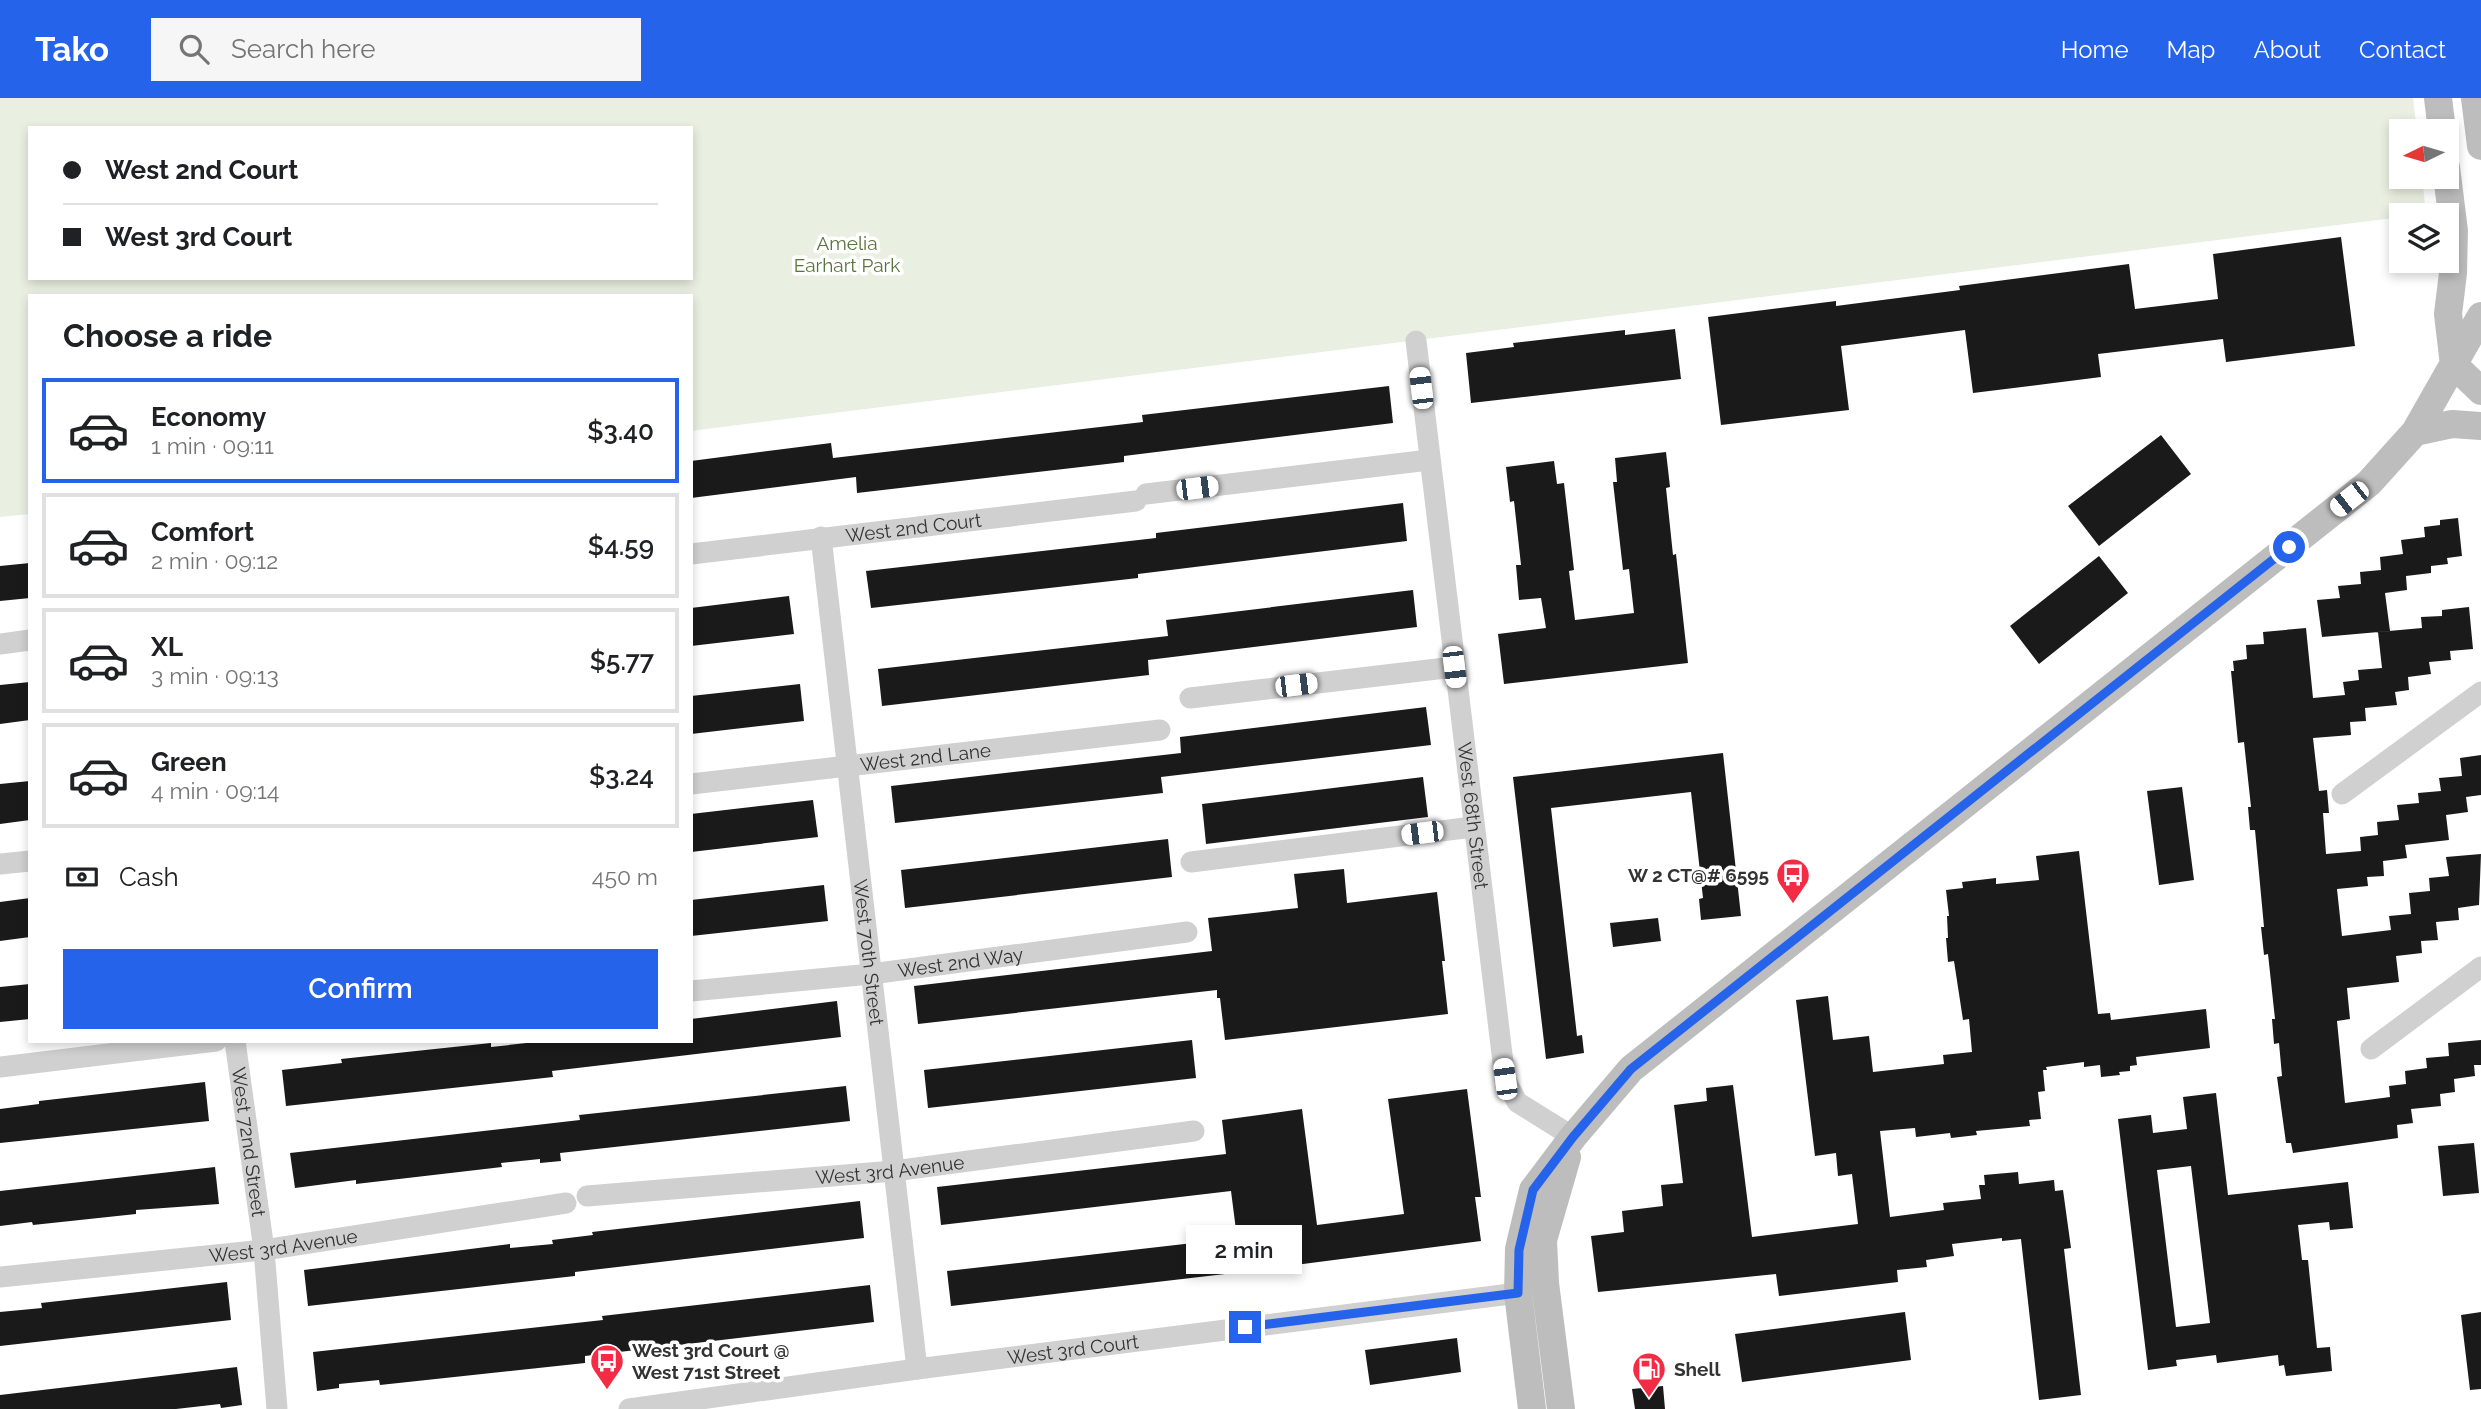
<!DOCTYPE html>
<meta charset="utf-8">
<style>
:root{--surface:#fff;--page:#f6f6f6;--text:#202124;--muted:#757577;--line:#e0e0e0;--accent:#2563eb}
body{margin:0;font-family:Raleway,sans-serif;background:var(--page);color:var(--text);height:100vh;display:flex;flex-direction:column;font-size:26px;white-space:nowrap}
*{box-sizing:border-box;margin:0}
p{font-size:23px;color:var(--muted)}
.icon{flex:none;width:38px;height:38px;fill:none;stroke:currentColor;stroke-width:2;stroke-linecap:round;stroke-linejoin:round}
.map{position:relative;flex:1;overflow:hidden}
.details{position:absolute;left:28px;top:196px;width:665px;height:749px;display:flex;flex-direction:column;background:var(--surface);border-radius:0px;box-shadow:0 4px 10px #0003}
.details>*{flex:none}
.hud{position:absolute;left:28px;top:28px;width:665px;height:154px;border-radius:0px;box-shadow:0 4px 10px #0003;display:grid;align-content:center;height:154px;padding:0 35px;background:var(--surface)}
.needle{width:46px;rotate:265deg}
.buttons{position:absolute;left:2389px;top:21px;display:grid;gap:14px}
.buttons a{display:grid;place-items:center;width:70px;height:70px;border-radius:0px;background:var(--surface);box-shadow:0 4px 10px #0003;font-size:35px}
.end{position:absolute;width:32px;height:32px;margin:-16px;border:9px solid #2563eb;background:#fff;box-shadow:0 0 0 4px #fff}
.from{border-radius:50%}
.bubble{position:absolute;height:49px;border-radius:0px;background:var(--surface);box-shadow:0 4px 10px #0003;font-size:23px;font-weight:600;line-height:49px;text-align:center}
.car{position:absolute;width:21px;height:42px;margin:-21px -10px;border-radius:9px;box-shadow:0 0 5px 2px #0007;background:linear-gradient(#fff 24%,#345 0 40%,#fff 0 76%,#345 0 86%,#fff 0)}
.hud b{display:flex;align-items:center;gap:24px;height:66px;font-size:26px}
.hud b+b{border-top:2px solid var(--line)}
.hud i{width:18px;height:18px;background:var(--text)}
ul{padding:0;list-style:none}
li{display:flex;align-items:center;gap:21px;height:105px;margin:0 14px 10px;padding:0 21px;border:4px solid var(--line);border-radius:0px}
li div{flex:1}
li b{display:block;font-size:26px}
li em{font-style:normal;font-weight:600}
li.on{border-color:var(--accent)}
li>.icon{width:63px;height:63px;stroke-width:1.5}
h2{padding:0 35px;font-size:32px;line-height:84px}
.pay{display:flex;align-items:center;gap:18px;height:77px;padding:0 35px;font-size:26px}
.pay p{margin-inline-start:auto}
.button{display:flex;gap:14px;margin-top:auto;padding:14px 35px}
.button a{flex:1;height:80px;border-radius:0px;background:var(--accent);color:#fff;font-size:28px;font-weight:600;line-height:80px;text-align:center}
header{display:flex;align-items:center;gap:42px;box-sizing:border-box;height:98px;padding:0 35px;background:var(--accent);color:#fff}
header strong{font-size:33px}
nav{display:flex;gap:38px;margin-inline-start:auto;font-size:24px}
.search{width:490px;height:63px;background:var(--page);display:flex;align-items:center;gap:18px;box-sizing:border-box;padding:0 24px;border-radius:0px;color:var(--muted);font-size:26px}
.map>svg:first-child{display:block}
.green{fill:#eaf0e1;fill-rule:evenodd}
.building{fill:#1a1a1a;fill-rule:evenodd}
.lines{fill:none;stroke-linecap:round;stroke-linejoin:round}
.street{stroke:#d0d0d0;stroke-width:21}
.secondary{stroke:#bdbdbd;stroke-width:28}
.route{stroke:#2563eb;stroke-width:9}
.labels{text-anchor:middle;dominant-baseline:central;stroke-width:7;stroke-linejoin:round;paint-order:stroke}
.park-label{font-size:19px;fill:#58743b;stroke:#fff}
.street-label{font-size:19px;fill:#333;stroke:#fff}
.poi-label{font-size:19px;font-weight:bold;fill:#333;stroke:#fff;text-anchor:start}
</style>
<header>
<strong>Tako</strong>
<div class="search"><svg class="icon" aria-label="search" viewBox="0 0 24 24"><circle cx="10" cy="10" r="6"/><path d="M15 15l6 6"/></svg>Search here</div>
<nav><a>Home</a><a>Map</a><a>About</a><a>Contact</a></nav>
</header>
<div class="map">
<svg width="2481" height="1311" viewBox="0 0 2481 1311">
<rect width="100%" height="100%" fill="#fff"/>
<!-- green -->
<path class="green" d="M0,0h2413l4,33h-16v46h21l4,37 -1735,217v-135h-661v218l-30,3zM30,30h661v150h-661z"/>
<!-- building -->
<path class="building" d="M2341,139l14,109 -129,16 -3,-23 -125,15 3,23 -128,16 -8,-63 -124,16 8,64 -128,15 -13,-108 128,-16v5l124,-16 -1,-4 170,-22 6,45 83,-10 -5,-45z
M1675,231l6,50 -210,24 -5,-50 48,-6 -1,-4 112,-13v5z
M1389,288l4,37 -269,33v6l-267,31 -1,-16 -165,21v-37l140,-18 2,15 310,-36 -1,-7z
M2161,337l30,39 -92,72 -31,-40z
M1666,354l4,35 -4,1 7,67 3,-1 12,109 -184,21 -6,-50 48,-6 -5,-30 -22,2 -3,-35h5l-7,-64 -4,1 -4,-35 48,-6 3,23 7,-1 10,87 -5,1 6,49 59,-7 -5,-44 -6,1 -10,-88h4l-2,-24z
M1403,405l4,38 -269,33v4l-267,30 -5,-37 290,-33v-5z
M2458,420l4,38 -15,2 1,6 -17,2v7l-25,3 1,14 -22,3 5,38 -68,6 -5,-37 23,-2 -2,-12 23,-2 -1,-12 21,-2 -1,-13 23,-3 -2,-14 24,-3 -1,-10 16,-2v-5z
M2099,458l29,37 -89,71 -29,-38z
M30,465v35l-30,3v-35z
M1413,492l4,37 -269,33 1,15 -267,31 -4,-37 290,-33 -2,-16z
M789,498l5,38 -103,12v-38z
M2469,509l4,42 -23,2 1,9 -22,2 2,12 -23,3 1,13 -14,2 2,13 -32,3 1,13 -16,1 1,13 -38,3 6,53 8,-1 2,23h-6l3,41 35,-3 -1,-14 18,-2 -1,-13 22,-2 -2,-15 22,-2 -1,-10 23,-2 -2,-13 23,-2 -2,-18 21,-3v40l-15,2 2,15 -22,3 3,25 -44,5 2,13 -24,3 1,15 -17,1 1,9 -31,3 5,47 49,-6 -2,-14 22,-2 -2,-21 21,-2 -1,-13 20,-2 -3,-19 35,-3 -2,51 -21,3 1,12 -23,2 2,18 -17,1 1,12 -26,3 3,26 -52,6 3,31 -13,2 8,82 45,-6 -1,-11 17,-2 -1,-13 22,-3 -1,-10 23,-2 -1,-13 33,-3v25h-7l1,11 -21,3 1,13 -15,2 1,12 -30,3 2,14 -16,2 1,13 -105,15 -2,-10h-5l-9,-66 5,-1 -3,-33 -5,1 -2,-25h3l-7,-65 -4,1 -3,-28h3l-9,-97h-5l-2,-23h3l-7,-65 -6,1 -7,-72h3l-1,-10 14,-2 -1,-14 18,-1 -1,-12 43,-4 7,70 32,-3 -2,-13 16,-2 -1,-10 24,-2 -4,-36 44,-4 -1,-11 21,-1v-6z
M30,584v38l-30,4v-39z
M800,586l4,37 -113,13v-38z
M1426,609l5,38 -270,32 2,16 -268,30 -4,-37 290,-33 -1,-16z
M1723,655l18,163 -40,4 -2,-21 4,-1 -12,-106 -140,16 26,228 5,-1 2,18 -38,6 -33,-282z
M1423,679l5,40 -222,27 -4,-40z
M30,683v39l-30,4v-40z
M2182,689l12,93 -35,5 -12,-94z
M813,702l5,37 -127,15v-38z
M1168,741l4,38 -267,31 -4,-38z
M2079,753l19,163 12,-1 1,7 95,-11 4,39 -74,9 1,8 -7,1v5l-11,1 1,3 -19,2 -1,-12 -16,2v-5l-38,5 1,3h-4l2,21 -7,1 3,27 -12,1 1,6 -54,5 1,4 -26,3 -1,-5 -34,4 -1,-9 -35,3 10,86 54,-7 -1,-7 38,-4 -2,-14h6l-1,-10 34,-3 1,12 35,-4 1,11 8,-1 8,58 -7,1 17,146 -42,5 -18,-161 -19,2v-3l-50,6 2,12 -28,4 1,7 -30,3 1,12 -119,14 -3,-22 -178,18 -7,-56 33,-4 -2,-21 41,-5 -2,-21 22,-2 -9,-78 33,-4 -1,-13 27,-3 19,152 106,-13 -6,-50 -14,2 -2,-23 -21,3 -19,-156 32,-4 5,44 36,-4 4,36 71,-8 -1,-9 29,-3 -3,-33 -6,1 -9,-59 -6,1 -2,-24h2l-1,-22h2l-3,-26 17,-2 -1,-6 34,-4v6l43,-4 -3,-24z
M1344,771l3,34 90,-11 8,69h-3l6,53 -223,26 -5,-42h-3v-8l-299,34 -4,-38 298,-35 -4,-33 90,-10 -4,-34z
M824,787l4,36 -137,15v-36z
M30,800v39l-30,4v-39z
M1658,820l3,23 -48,6 -3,-24z
M30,886v35l-30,3v-35z
M837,903l4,36 -289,34 1,6 -267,29 -4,-36 60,-7 -1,-4 150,-16v4l54,-6h146v-22z
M1192,942l4,38 -268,30 -4,-38z
M205,984l4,39 -209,22v-34l39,-5v-3z
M846,988l4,35 -290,32 1,8 -21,2v-4l-39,4 1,4 -146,17v-4l-61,8 -5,-35 290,-33 -1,-5z
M1467,991l14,108h-6l6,44 -256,33 -274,32 -4,-35 290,-33 -6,-47 -290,34 -4,-38 289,-33 -4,-34 80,-11 15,116 87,-11 -16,-115z
M2216,995l12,102 120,-13 5,46 -23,2 -1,-8 -31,3 4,35h6l9,88 13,-1 2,24 -46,5 -2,-11 -5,1 -1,-11 -61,8 -1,-8 -40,5 1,6 -29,4 -30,-251 33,-4 2,18 34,-4 -4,-32zM2191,1068l19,157 -34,4 -19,-157z
M2474,1045l5,50 -36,3 -5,-50z
M215,1069l4,37 -83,6v4l-103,11 -1,-3 -32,4v-35z
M860,1103l4,37 -289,34v4l-267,30 -4,-36 206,-26v4l43,-4 -1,-4 41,-5 -1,-3z
M227,1184l4,38 -231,26v-34l42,-4 -1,-5z
M870,1187l4,37 -289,34v7l-205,22 -1,-5 -40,4v4l-22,3 -4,-39 290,-32 -1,-4z
M1905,1214l6,48 -169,22 -7,-48z
M2481,1214v77l-11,1 -9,-75z
M1457,1240l4,34 -91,13 -5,-35z
M237,1269l5,38 -21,3 -1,-4 -44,5h-176v-14z
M1663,1288l2,23h-30l-3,-20z"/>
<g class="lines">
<!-- street -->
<g class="street">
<path id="s1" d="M1416,243l89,738 12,23 56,35"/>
<path d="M1146,396l283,-34"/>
<path id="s2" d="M821,439l96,832"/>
<path id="s3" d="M691,456l445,-53"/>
<path d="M0,546l30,-4"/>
<path d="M1190,600l264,-31"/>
<path id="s4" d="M691,686l469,-54"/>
<path d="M2342,696l139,-102"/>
<path d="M1191,764l282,-35"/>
<path d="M0,766l30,-3"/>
<path id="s5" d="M691,893l180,-17 316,-42"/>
<path id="s6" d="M235,943l29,209 13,159"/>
<path d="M2371,951l110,-82"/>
<path d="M0,969l216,-26"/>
<path id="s7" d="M587,1098l307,-25 300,-40"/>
<path id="s8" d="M0,1179l264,-27 302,-47"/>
<path id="s9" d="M629,1311l288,-40 601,-76"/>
</g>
<!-- secondary -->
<path class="secondary" d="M2438,0l4,33
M2475,0l6,48
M2446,69l8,64 -1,42 -5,41 6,51 27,26
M2415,334l37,-8 29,2
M1532,1311l-14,-116 1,-44 14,-59 40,-53 58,-68 738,-586 46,-51 66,-116
M1561,1311l-16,-126 -2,-43 24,-83"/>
</g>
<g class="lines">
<!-- route -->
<path class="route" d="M1245,1229l273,-34 1,-43 14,-60 40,-53 58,-68 658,-522"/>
</g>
<!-- icons -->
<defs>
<g id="bus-pin" transform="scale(1.75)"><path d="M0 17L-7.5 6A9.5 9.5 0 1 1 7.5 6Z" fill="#f42b44" stroke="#fff"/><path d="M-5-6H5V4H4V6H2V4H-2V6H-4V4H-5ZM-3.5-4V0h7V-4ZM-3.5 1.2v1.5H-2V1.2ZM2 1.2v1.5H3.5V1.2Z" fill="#fff"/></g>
<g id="fuel-pin" transform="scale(1.75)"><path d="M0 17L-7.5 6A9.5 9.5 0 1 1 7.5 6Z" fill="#f42b44" stroke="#fff"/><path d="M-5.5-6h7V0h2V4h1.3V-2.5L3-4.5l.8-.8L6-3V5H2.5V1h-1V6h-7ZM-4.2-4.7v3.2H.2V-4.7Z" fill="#fff"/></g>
</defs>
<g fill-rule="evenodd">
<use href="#bus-pin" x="1793" y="777"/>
<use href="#bus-pin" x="607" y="1263"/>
<use href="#fuel-pin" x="1649" y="1271"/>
</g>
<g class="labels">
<!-- park labels -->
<g class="park-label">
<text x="847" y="145">Amelia<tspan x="847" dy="22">Earhart Park</tspan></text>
</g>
<!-- street labels -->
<g class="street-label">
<text stroke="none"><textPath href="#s3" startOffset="224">West 2nd Court</textPath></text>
<text stroke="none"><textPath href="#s4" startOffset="236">West 2nd Lane</textPath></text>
<text stroke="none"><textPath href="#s1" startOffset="478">West 68th Street</textPath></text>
<text stroke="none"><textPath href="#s2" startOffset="418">West 70th Street</textPath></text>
<text stroke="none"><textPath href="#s5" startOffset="271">West 2nd Way</textPath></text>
<text stroke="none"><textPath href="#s6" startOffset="102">West 72nd Street</textPath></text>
<text stroke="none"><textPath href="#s7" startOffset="304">West 3rd Avenue</textPath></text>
<text stroke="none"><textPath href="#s8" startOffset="285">West 3rd Avenue</textPath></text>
<text stroke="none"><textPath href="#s9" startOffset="448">West 3rd Court</textPath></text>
</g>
<!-- poi labels -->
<g class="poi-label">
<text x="1769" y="777" text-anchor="end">W 2 CT@# 6595</text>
<text x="632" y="1252">West 3rd Court @<tspan x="632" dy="22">West 71st Street</tspan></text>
<text x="1674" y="1271">Shell</text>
</g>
</g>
</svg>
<div class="buttons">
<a><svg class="needle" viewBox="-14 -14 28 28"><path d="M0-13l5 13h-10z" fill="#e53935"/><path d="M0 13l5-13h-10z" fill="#757577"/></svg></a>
<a><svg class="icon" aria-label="layers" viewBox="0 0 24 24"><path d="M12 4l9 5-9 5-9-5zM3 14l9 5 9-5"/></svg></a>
</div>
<i class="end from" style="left:2289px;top:449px"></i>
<i class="end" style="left:1245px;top:1229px"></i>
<div class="bubble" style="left:1186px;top:1127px;width:116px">2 min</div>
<i class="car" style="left:1421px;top:290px;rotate:353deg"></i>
<i class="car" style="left:1197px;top:390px;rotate:83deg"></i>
<i class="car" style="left:2349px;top:401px;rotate:232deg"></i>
<i class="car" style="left:1454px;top:569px;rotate:173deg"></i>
<i class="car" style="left:1296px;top:587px;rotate:83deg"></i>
<i class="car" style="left:1422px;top:735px;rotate:263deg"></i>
<i class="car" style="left:1505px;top:981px;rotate:352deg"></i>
<div class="hud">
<b><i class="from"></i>West 2nd Court</b>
<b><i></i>West 3rd Court</b>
</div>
<section class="details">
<h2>Choose a ride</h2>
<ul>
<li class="on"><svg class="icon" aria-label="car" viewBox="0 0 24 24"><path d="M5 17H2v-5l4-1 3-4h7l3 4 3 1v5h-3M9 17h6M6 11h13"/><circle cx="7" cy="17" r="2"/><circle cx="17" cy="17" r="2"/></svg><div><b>Economy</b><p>1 min · 09:11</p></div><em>$3.40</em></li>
<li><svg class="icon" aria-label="car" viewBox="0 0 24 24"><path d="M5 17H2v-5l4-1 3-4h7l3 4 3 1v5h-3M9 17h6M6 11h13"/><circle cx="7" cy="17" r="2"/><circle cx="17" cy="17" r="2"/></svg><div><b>Comfort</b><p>2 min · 09:12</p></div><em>$4.59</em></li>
<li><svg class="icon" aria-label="car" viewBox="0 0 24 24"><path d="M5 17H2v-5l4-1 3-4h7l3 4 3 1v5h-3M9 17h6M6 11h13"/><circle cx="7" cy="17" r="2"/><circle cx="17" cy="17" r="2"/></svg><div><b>XL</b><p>3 min · 09:13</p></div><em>$5.77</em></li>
<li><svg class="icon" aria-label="car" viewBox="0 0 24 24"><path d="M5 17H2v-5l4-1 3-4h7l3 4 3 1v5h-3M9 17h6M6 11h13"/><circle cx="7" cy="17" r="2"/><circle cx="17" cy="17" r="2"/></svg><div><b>Green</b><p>4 min · 09:14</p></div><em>$3.24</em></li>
</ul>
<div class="pay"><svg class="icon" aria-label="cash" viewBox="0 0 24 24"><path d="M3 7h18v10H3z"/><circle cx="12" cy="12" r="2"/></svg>Cash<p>450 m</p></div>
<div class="button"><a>Confirm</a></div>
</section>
</div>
